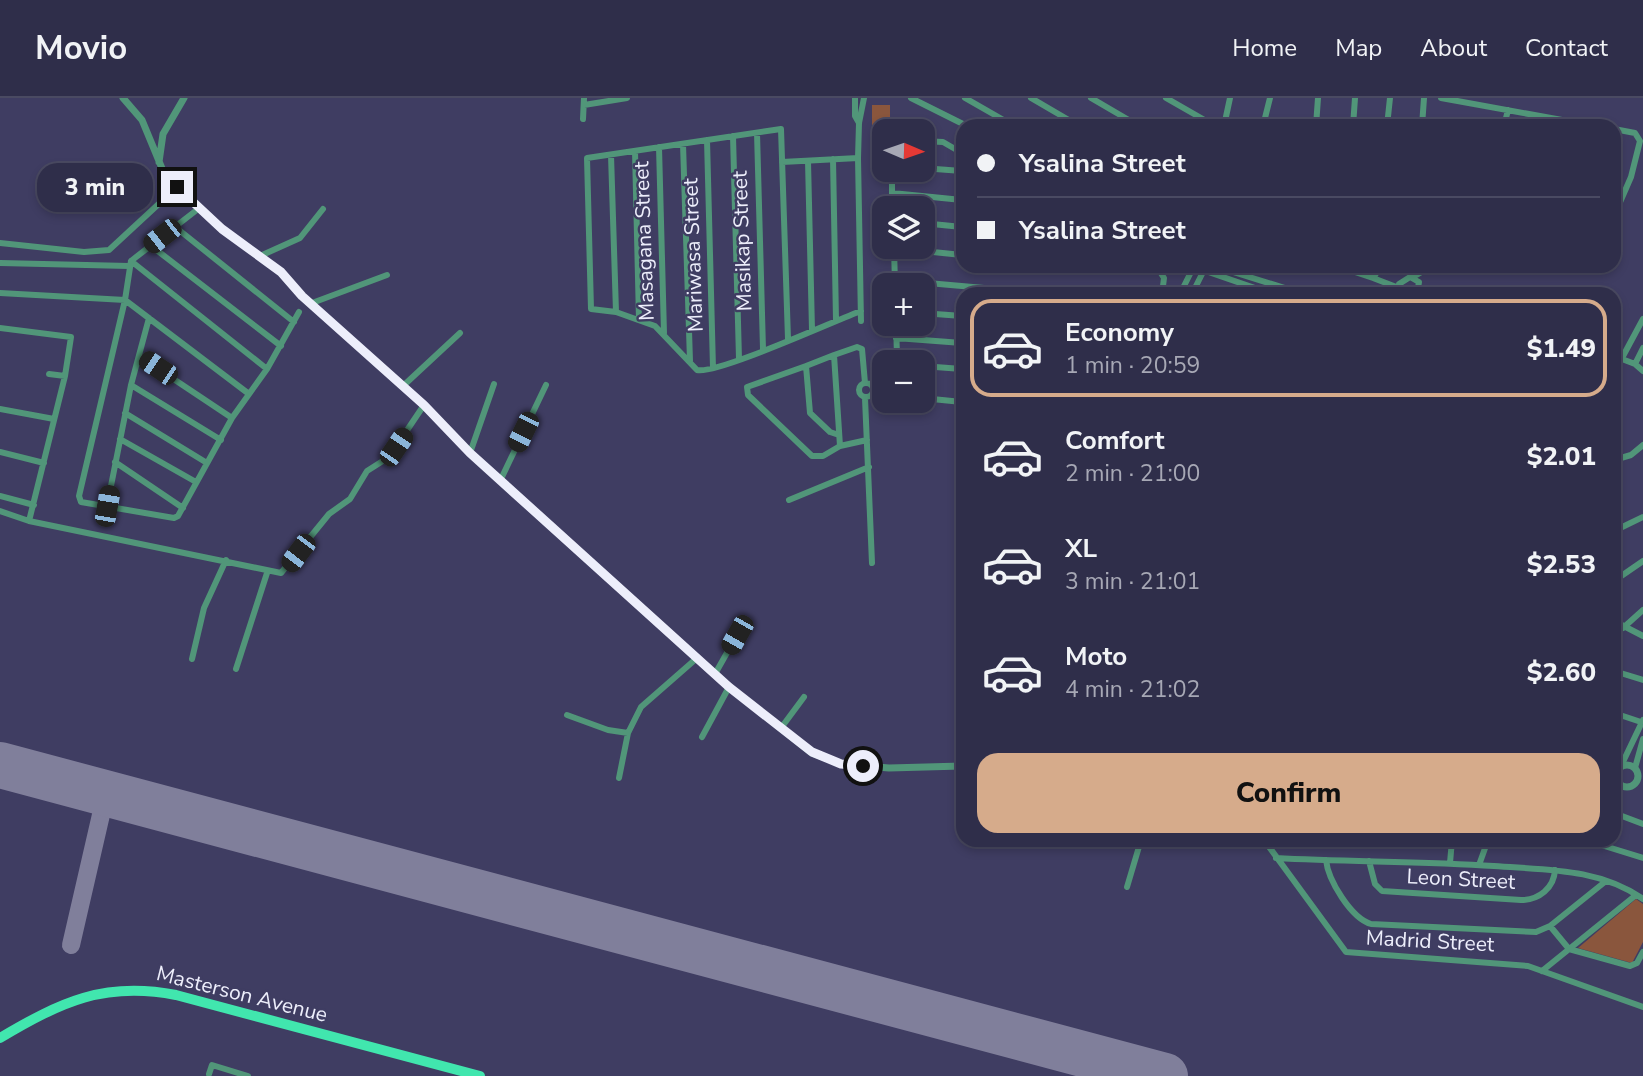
<!DOCTYPE html>
<meta charset="utf-8">
<style>
:root{--surface:#2f2e4a;--page:#3b3a54;--text:#f1f3f6;--muted:#a7a8b5;--line:#4a4a62;--accent:#d6ab8b}
body{margin:0;font-family:"Nunito Sans",sans-serif;background:var(--page);color:var(--text);height:100vh;display:flex;flex-direction:column;font-size:26px;white-space:nowrap}
*{box-sizing:border-box;margin:0}
p{font-size:23px;color:var(--muted)}
.icon{flex:none;width:38px;height:38px;fill:none;stroke:currentColor;stroke-width:2;stroke-linecap:round;stroke-linejoin:round}
.map{position:relative;flex:1;overflow:hidden}
.sheet{position:absolute;left:956px;top:189px;width:665px;height:560px;display:flex;flex-direction:column;background:var(--surface);border-radius:21px;box-shadow:0 4px 10px #0003,0 0 0 2px var(--line)}
.sheet>*{flex:none}
.top-card{position:absolute;left:956px;top:21px;width:665px;height:154px;border-radius:21px;box-shadow:0 4px 10px #0003,0 0 0 2px var(--line);display:grid;align-content:center;height:154px;padding:0 21px;background:var(--surface)}
.needle{width:46px;rotate:92deg}
.tools{position:absolute;left:872px;top:21px;display:grid;gap:14px}
.tools a{display:grid;place-items:center;width:63px;height:63px;border-radius:14px;background:var(--surface);box-shadow:0 4px 10px #0003,0 0 0 2px var(--line);font-size:35px}
.end{position:absolute;width:32px;height:32px;margin:-16px;border:9px solid #edeefb;background:#111;box-shadow:0 0 0 4px #111}
.from{border-radius:50%}
.bubble{position:absolute;height:49px;border-radius:21px;background:var(--surface);box-shadow:0 4px 10px #0003,0 0 0 2px var(--line);font-size:23px;font-weight:800;line-height:49px;text-align:center}
.car{position:absolute;width:21px;height:42px;margin:-21px -10px;border-radius:9px;box-shadow:0 0 5px 2px #0007;background:linear-gradient(#222 24%,#8ab4d8 0 40%,#222 0 76%,#8ab4d8 0 86%,#222 0)}
.top-card b{display:flex;align-items:center;gap:24px;height:66px;font-size:26px}
.top-card b+b{border-top:2px solid var(--line)}
.top-card i{width:18px;height:18px;background:var(--text)}
ul{padding:12px 0 0;list-style:none}
li{display:flex;align-items:center;gap:21px;height:98px;margin:0 14px 10px;padding:0 7px;border:4px solid transparent;border-radius:21px}
li div{flex:1}
li b{display:block;font-size:26px}
li em{font-style:normal;font-weight:800}
li.selected{border-color:var(--accent)}
li>.icon{width:63px;height:63px;stroke-width:1.5}
.cta{display:flex;gap:14px;margin-top:auto;padding:14px 21px}
.cta a{flex:1;height:80px;border-radius:21px;background:var(--accent);color:#111;font-size:28px;font-weight:800;line-height:80px;text-align:center}
header{display:flex;align-items:center;gap:42px;box-sizing:border-box;height:98px;padding:0 35px;background:var(--surface);border-bottom:2px solid var(--line)}
header strong{font-size:33px}
nav{display:flex;gap:38px;margin-inline-start:auto;font-size:24px}
.map>svg:first-child{display:block}
.park{fill:#8a563d}
.lines{fill:none;stroke-linecap:round;stroke-linejoin:round}
.taxiway{stroke:#807f9b;stroke-width:18}
.runway{stroke:#807f9b;stroke-width:46}
.minor{stroke:#519679;stroke-width:6}
.tertiary{stroke:#519679;stroke-width:7}
.primary{stroke:#41e6ae;stroke-width:10}
.route{stroke:#edeefb;stroke-width:9}
.labels{text-anchor:middle;dominant-baseline:central;stroke-width:5;stroke-linejoin:round;paint-order:stroke}
.street-label{font-size:21px;fill:#edeefb;stroke:#3f3d62}
</style>
<header>
<strong>Movio</strong>
<nav><a>Home</a><a>Map</a><a>About</a><a>Contact</a></nav>
</header>
<div class="map">
<svg width="1643" height="978" viewBox="0 0 1643 978">
<rect width="100%" height="100%" fill="#3f3d62"/>
<!-- park -->
<path class="park" d="M872,7h18v26h-6v4h-12z
M1636,801l7,5v38l-11,21 -54,-15z"/>
<g class="lines">
<!-- taxiway -->
<path class="taxiway" d="M71,847l35,-152"/>
<!-- runway -->
<path class="runway" d="M0,667l1165,311"/>
<!-- minor -->
<path class="minor" d="M855,0v18l4,7
M911,0l56,28
M965,0l49,28
M1031,0l48,28
M1091,0l48,28
M1166,0l49,28
M1441,0l154,28
M584,7l43,-7
M583,21l1,-21
M1224,28l6,-28
M1263,28l7,-28
M1316,28l2,-28
M1353,28l2,-28
M1387,28l3,-28
M1422,28l2,-28
M1504,28l4,-16
M1614,31l21,4 5,8 -9,36 -17,39
M757,35l6,216
M733,38l6,223
M707,42l6,228
M922,43l21,1 19,11
M683,46l7,217
M659,49l5,186
M635,53l4,169
M611,57l5,157
M833,61l3,161
M808,63l4,169
M782,64l76,-4
M922,70l40,3
M892,72v38
M892,95l70,7
M198,111l-67,52 -6,39 -46,196 2,6 93,16 4,-2 54,-98 35,-49 32,-57
M922,125l40,4
M174,128l120,96
M0,145l84,9 25,-2 68,-63
M150,147l131,101
M894,149l1,38
M894,150l68,7
M260,158l40,-18 23,-29
M131,163l136,108
M0,165l129,3
M1076,168l64,6 19,-3
M1191,168l81,28
M1214,168l90,28
M1337,168l36,12
M1381,168l-8,12 26,10
M1157,169l7,11 -2,16
M1413,179l19,-11
M894,182l159,14
M0,195l125,7 124,94
M1180,196l14,-28
M1192,196l14,-28
M1401,196l-2,-10 11,-7 9,5 -2,12
M312,205l75,-28
M922,215l40,3
M861,223l-3,-163 1,-35 5,-25
M896,226l1,32 3,6
M0,230l71,9 -6,39 -36,145
M896,240l66,5
M788,241l-7,-210 -194,29 4,151 25,3 39,14 42,44c19,5 137,-49 164,-59
M139,258l93,62
M1614,258l21,8 8,7
M1622,260l21,-39
M1635,266l8,-16
M806,268l28,-11
M922,268l40,3
M49,276l16,2
M859 292a7 7 0 1 1 14 0a7 7 0 1 1-14 0Z
M865,285l-3,-34 -5,-2 -23,8 6,91 27,-6
M131,287l90,55
M403,288l57,-53
M865,300l7,165
M922,300l40,4
M0,311l54,10
M125,315l82,50
M839,337l-9,-3 -20,-19 -4,-47 -59,21 1,8 64,61h11l17,-10
M120,341l76,43
M0,354l44,11
M470,355l24,-69
M1614,362l17,-5 12,-10
M115,364l68,46
M501,381l45,-94
M0,398l34,9
M789,402l80,-33
M107,408l24,-121 18,-67
M0,413l29,10 252,52 48,-59 21,-15 17,-28 22,-14 35,-52
M1614,433l29,-14
M1614,483l29,-20
M1614,523l29,15
M1623,530l20,-18
M192,561l12,-51 22,-48
M236,571l31,-96
M1614,573l29,9
M715,576l22,-39
M1614,615l27,9
M567,617l41,15 20,3
M781,630l23,-31
M702,639l27,-50
M1621,668l22,-46
M1635,670l8,-29
M619,680l9,-45 13,-26 56,-49
M1614,715l29,11
M1264,742l82,112 182,14 115,41
M1585,742l58,18
M1276,760c73,4 146,3 218,8 52,4 105,2 149,33
M1326,762c2,20 25,58 45,64l165,8 14,-6 56,-45
M1369,763l6,23 7,7 139,9c18,0 33,-12 34,-30
M1450,765l2,-23
M1479,767l9,-25
M1127,789l14,-47
M1550,828l19,23 61,17 7,-3 6,-11
M1542,873l94,-76
M209,976l3,-9 36,11"/>
<!-- tertiary -->
<path class="tertiary" d="M123,0l19,22 24,58 56,51 58,43 22,24 122,109 46,48 259,234 83,66 29,11 48,4 73,-2
M159,64l4,-28 21,-36
M1616 678a11 11 0 1 1 22 0a11 11 0 1 1-22 0Z"/>
<!-- primary -->
<path class="primary" d="M0,940c61,-36 104,-57 176,-43l304,81"/>
</g>
<g class="lines">
<!-- route -->
<path class="route" d="M177,89l45,42 59,43 21,24 122,109 46,48 259,234 83,65 29,12 22,2"/>
</g>
<g class="labels">
<!-- street labels -->
<g class="street-label">
<text transform="translate(644 143) rotate(-92)">Masagana Street</text>
<text transform="translate(742 143) rotate(-92)">Masikap Street</text>
<text transform="translate(693 157) rotate(-92)">Mariwasa Street</text>
<text transform="translate(1461 781) rotate(3)">Leon Street</text>
<text transform="translate(1430 843) rotate(3)">Madrid Street</text>
<text transform="translate(242 896) rotate(14)">Masterson Avenue</text>
</g>
</g>
</svg>
<div class="tools">
<a><svg class="needle" viewBox="-14 -14 28 28"><path d="M0-13l5 13h-10z" fill="#e53935"/><path d="M0 13l5-13h-10z" fill="#a7a8b5"/></svg></a>
<a><svg class="icon" aria-label="layers" viewBox="0 0 24 24"><path d="M12 4l9 5-9 5-9-5zM3 14l9 5 9-5"/></svg></a>
<a>+</a>
<a>−</a>
</div>
<i class="end from" style="left:863px;top:668px"></i>
<i class="end" style="left:177px;top:89px"></i>
<div class="bubble" style="left:37px;top:65px;width:116px">3 min</div>
<i class="car" style="left:162px;top:138px;rotate:232deg"></i>
<i class="car" style="left:158px;top:270px;rotate:304deg"></i>
<i class="car" style="left:523px;top:334px;rotate:206deg"></i>
<i class="car" style="left:396px;top:349px;rotate:34deg"></i>
<i class="car" style="left:107px;top:408px;rotate:10deg"></i>
<i class="car" style="left:298px;top:455px;rotate:217deg"></i>
<i class="car" style="left:737px;top:537px;rotate:210deg"></i>
<div class="top-card">
<b><i class="from"></i>Ysalina Street</b>
<b><i></i>Ysalina Street</b>
</div>
<section class="sheet">
<ul>
<li class="selected"><svg class="icon" aria-label="car" viewBox="0 0 24 24"><path d="M5 17H2v-5l4-1 3-4h7l3 4 3 1v5h-3M9 17h6M6 11h13"/><circle cx="7" cy="17" r="2"/><circle cx="17" cy="17" r="2"/></svg><div><b>Economy</b><p>1 min · 20:59</p></div><em>$1.49</em></li>
<li><svg class="icon" aria-label="car" viewBox="0 0 24 24"><path d="M5 17H2v-5l4-1 3-4h7l3 4 3 1v5h-3M9 17h6M6 11h13"/><circle cx="7" cy="17" r="2"/><circle cx="17" cy="17" r="2"/></svg><div><b>Comfort</b><p>2 min · 21:00</p></div><em>$2.01</em></li>
<li><svg class="icon" aria-label="car" viewBox="0 0 24 24"><path d="M5 17H2v-5l4-1 3-4h7l3 4 3 1v5h-3M9 17h6M6 11h13"/><circle cx="7" cy="17" r="2"/><circle cx="17" cy="17" r="2"/></svg><div><b>XL</b><p>3 min · 21:01</p></div><em>$2.53</em></li>
<li><svg class="icon" aria-label="car" viewBox="0 0 24 24"><path d="M5 17H2v-5l4-1 3-4h7l3 4 3 1v5h-3M9 17h6M6 11h13"/><circle cx="7" cy="17" r="2"/><circle cx="17" cy="17" r="2"/></svg><div><b>Moto</b><p>4 min · 21:02</p></div><em>$2.60</em></li>
</ul>
<div class="cta"><a>Confirm</a></div>
</section>
</div>
